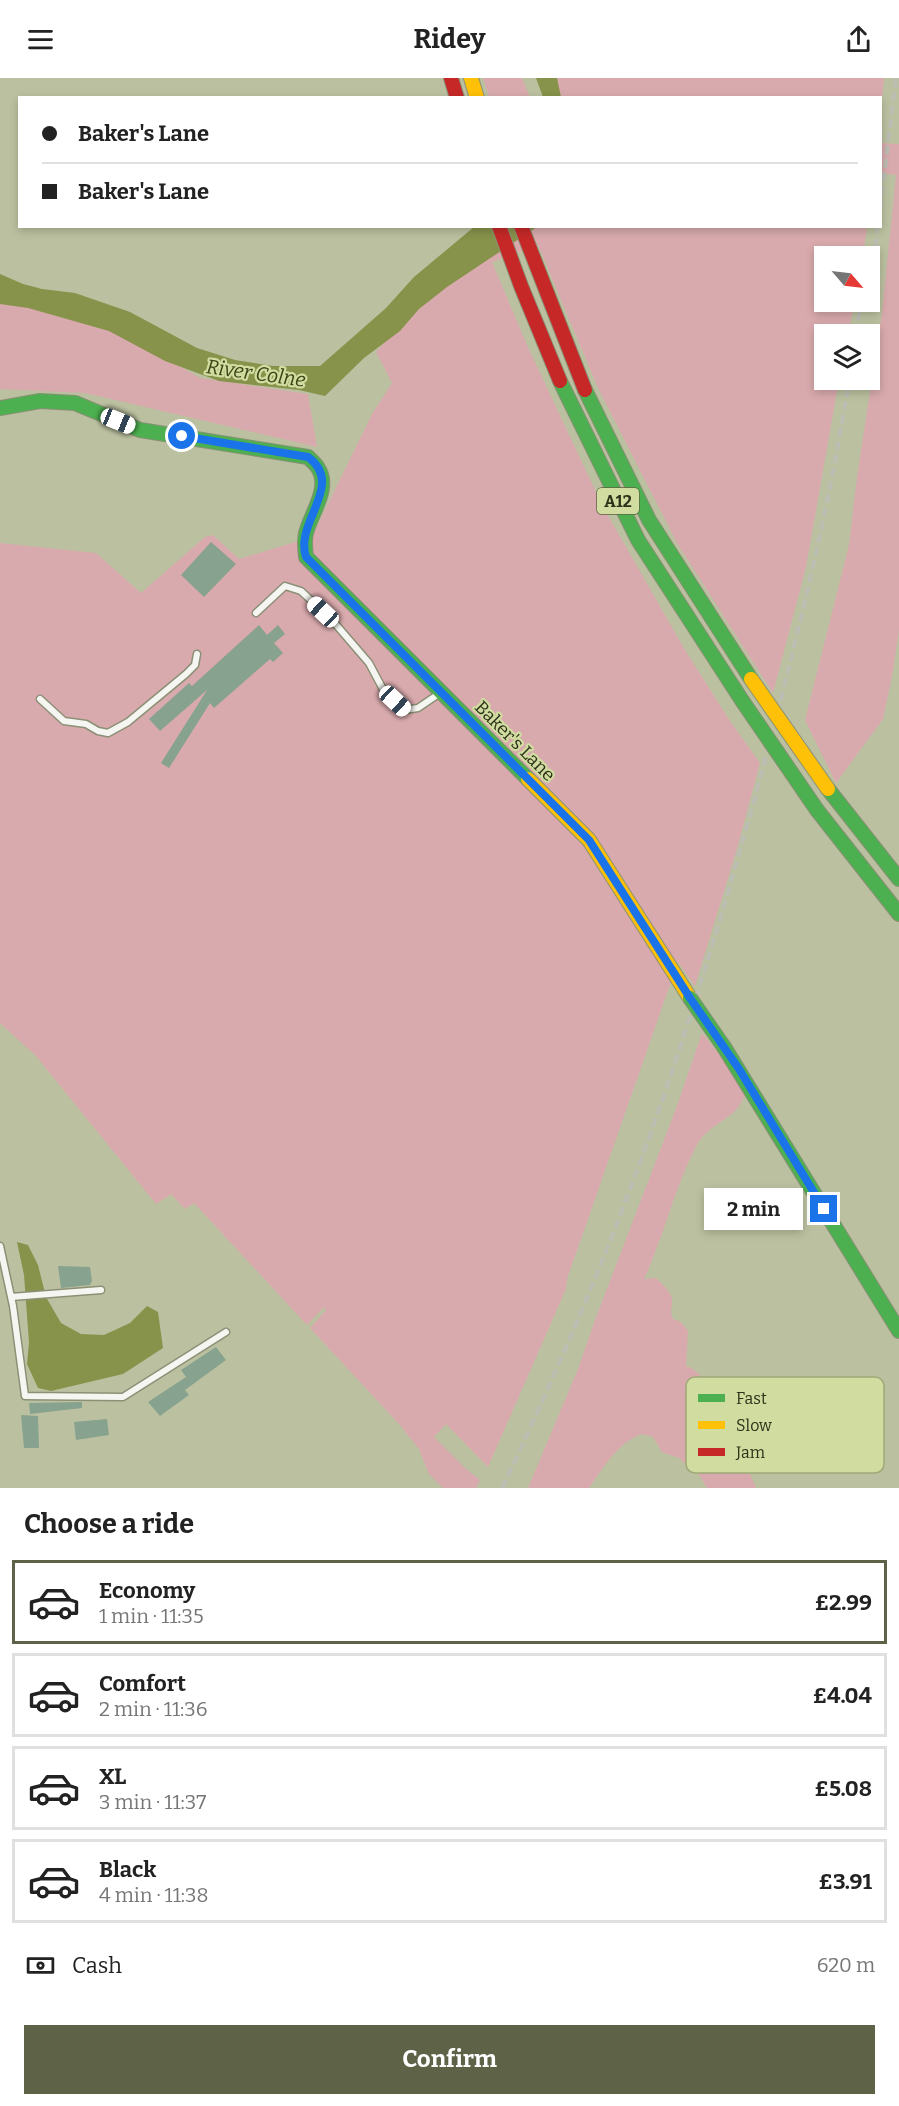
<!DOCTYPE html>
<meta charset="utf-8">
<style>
:root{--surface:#fff;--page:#f2f2f2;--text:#222;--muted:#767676;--line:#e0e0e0;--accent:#5e6348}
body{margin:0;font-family:Bitter,serif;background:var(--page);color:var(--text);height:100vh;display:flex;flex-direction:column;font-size:22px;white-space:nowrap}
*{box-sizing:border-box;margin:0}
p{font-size:20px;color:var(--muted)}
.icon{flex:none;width:33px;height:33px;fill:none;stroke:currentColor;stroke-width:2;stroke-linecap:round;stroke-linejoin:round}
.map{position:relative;height:1410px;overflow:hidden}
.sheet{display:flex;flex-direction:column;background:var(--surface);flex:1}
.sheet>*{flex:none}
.guide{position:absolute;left:18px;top:18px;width:864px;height:132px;border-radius:0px;box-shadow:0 3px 9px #0003;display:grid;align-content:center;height:132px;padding:0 24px;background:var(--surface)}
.needle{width:39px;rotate:118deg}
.fabs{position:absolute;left:814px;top:168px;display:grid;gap:12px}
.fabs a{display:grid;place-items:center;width:66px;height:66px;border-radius:0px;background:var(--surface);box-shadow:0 3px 9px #0003;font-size:30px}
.end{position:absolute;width:27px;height:27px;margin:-14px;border:8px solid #1a73e8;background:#fff;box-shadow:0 0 0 3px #fff}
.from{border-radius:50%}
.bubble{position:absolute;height:42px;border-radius:0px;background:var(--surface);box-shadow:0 3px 9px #0003;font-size:20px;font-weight:700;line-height:42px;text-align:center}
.car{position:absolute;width:18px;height:36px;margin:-18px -9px;border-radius:8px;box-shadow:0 0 4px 2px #0007;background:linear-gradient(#fff 24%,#345 0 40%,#fff 0 76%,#345 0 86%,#fff 0)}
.guide b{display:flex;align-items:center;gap:21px;height:57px;font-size:22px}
.guide b+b{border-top:2px solid var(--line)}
.guide i{width:15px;height:15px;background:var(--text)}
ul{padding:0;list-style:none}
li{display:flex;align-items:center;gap:18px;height:84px;margin:0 12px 9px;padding:0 12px;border:3px solid var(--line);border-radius:0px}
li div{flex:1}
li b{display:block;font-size:22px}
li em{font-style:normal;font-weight:700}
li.selected{border-color:var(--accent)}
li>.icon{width:54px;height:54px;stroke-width:1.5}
h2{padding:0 24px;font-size:27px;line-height:72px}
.pay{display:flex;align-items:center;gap:15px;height:66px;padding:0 24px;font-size:22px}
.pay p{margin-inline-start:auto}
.action{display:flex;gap:12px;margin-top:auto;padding:12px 24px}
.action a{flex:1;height:69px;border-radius:0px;background:var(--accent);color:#fff;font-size:24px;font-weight:700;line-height:69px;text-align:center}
header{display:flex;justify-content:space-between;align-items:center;height:78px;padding:0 24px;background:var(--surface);font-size:27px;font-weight:700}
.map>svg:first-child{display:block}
.green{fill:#d9aaad}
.water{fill:#87924a}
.building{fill:#87a28e}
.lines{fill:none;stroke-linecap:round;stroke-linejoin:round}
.lane-casing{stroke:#8b9076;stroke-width:9}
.fast-casing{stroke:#8b9076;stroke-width:16}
.slow-casing{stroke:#8b9076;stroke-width:16}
.jam-casing{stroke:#8b9076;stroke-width:16}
.lane{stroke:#f5f6f1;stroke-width:6}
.fast{stroke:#4caf50;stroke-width:14}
.slow{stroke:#ffc107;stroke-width:14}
.jam{stroke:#c62828;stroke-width:14}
.rail{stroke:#bcbeb4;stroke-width:4;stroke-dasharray:9 4.5;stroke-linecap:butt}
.fast-bridge-casing{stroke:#8b9076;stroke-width:16;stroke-linecap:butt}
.slow-bridge-casing{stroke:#8b9076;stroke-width:16;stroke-linecap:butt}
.fast-bridge{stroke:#4caf50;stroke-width:14}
.slow-bridge{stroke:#ffc107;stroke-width:14}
.route{stroke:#1a73e8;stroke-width:8}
.labels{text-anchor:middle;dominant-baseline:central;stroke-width:4.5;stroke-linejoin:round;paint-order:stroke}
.shield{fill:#d0dca0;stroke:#5d6441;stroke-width:1.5}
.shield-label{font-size:16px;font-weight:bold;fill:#2c3018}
.street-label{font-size:18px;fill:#2c3018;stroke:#d0dca0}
.water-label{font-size:20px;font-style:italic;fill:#3c4315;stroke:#d0dca0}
.key{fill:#d0dca0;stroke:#9fa877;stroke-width:1.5}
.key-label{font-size:16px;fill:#2c3018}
</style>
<header><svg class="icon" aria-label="menu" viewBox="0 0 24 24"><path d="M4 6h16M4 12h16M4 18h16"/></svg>Ridey<svg class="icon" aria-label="share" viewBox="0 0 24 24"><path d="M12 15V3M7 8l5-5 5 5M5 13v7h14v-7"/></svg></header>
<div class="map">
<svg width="899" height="1410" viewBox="0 0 899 1410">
<rect width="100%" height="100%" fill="#bbc1a0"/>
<!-- green -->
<path class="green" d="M483,0h39l8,19h-41z
M544,0h340l-3,32 -1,-12 -329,-1z
M881,65l18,1v486l-6,41 -10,48 -47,64 -31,-63 44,-175 8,-68 25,-164 14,-138 -15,-2z
M502,149h365l-4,29h-38v46h30l-7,32h-23v46h14l-33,187 -33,126 -96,-150 -79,-155 -60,-143 -46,17 35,83 75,160 83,145 45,71 30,42 -23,86 -42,137 -17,-24 -111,317 -1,10 -78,178 -42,-43 -12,13 31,31 15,12 -4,8h-33l-14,-14 -10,-25 -20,-25 -89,-96 16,-18 -2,-3 -17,18 -113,-122 -9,6 -14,-15 -15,10 -120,-148 -36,-33v-480l96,10 45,40 64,-56 8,-2 26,24 73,-22 60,-123 20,-31 -16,-31 74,-84z
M0,220l106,25 94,55 108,16 9,53 -232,-54 -85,-4z
M702,955l45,57c-3,5 -5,12 -8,16 -10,14 -31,20 -41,37 -23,42 -33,91 -54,136l12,-1c6,6 15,13 16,21 1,8 -3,12 1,20l8,3 7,9 -2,35c27,10 16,30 16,51l9,7 18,20 7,13 11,10 9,21h-49l-11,-18 -6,-2 -11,-10 -17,-6 -9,-15 -11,-3c-25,9 -38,33 -53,54h-61l50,-119 17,-49 82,-214z"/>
<!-- water -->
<path class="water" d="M536,0h21l4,19h-18z
M474,149h63l-90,60 -28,22 -19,22 -36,27 -39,38 -26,-6 -80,-9 -54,-20 -56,-30 -81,-23 -28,-4v-30l23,10 19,5 33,4 55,19 67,36 38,12 38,6h47l66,-58 28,-31z
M17,1164l11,3 10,20 8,32 15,26 20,11 23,1 26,-12 17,-17 11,6 5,36 -40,26 -72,17 -13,-3 -11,-24 2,-22 -5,-67z"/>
<!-- building -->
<path class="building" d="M211,464l25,22 -32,33 -23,-22z
M259,547l8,10 11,-10 7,9 -11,9 9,10 -10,9 -3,-3 -56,49 -4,-5 -41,65 -8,-5 46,-73 -47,41 -11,-12 40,-36 3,3z
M58,1188l32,1 2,14 -2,4 -29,3z
M216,1269l10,13 -41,30 4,5 -29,21 -12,-14 38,-25 -5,-7z
M82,1324v6l-52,6 -1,-11z
M21,1337l17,1 1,32h-15z
M107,1341l2,16 -33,5 -2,-18z"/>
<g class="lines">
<!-- lane casing -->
<g class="lane-casing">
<path id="lane" d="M256,535l29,-27 16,5 31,29 37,43 16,30 19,17 14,-2 22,-15
M40,621l24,22 22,3 12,7 10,2 20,-11 58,-48 9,-9 2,-11
M0,1168l13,60 12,90 98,1 103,-65
M11,1219l90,-7"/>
</g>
<!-- fast casing -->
<g class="fast-casing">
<path id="fast" d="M560,303l78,159 105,162
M585,312l64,130 102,159
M0,330l40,-7 35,2 65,27 168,27c3,3 8,7 10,11 13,20 -7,45 -12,65 -2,8 -1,15 0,24l222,222
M828,711l71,90
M817,732l82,104
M724,969l175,284"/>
</g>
<!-- slow casing -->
<g class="slow-casing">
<path id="slow" d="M471,0l6,20
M528,701l61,61 101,158"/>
</g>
<!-- jam casing -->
<g class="jam-casing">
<path id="jam" d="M451,0l6,20
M499,148l22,60 39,95
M521,148l64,164"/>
</g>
<!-- lane -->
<use href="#lane" class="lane"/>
<!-- fast -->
<use href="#fast" class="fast"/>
<!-- slow -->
<use href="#slow" class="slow"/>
<!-- jam -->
<use href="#jam" class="jam"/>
<!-- rail -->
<path class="rail" d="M880,130l16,-130
M870,209l8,-61
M856,256l5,-32
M502,1410c50,-105 97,-214 137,-323 47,-127 85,-256 121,-386 35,-132 68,-264 89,-399"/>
<!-- fast-bridge casing -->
<g class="fast-bridge-casing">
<path id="fast-bridge" d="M743,624l74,108
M690,920l34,49"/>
</g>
<!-- slow-bridge casing -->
<g class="slow-bridge-casing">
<path id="slow-bridge" d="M751,601l77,110"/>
</g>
<!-- fast-bridge -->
<use href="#fast-bridge" class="fast-bridge"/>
<!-- slow-bridge -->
<use href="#slow-bridge" class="slow-bridge"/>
</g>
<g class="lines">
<!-- route -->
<path class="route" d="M182,358l126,21c38,28 -14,65 -2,100l283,283 101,158 49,71 85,140"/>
</g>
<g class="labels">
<!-- shield labels -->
<rect class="shield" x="597" y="410" width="42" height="26" rx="4.5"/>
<g class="shield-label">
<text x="618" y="423">A12</text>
</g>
<!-- street labels -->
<g class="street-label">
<text transform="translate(515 663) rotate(45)">Baker's Lane</text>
</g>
<!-- water labels -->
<g class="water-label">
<text transform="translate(256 295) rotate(8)">River Colne</text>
</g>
</g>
<!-- legend -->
<rect x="686" y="1299" width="198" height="96" rx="9" class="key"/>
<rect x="698" y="1316" width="27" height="8" fill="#4caf50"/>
<rect x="698" y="1343" width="27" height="8" fill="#ffc107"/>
<rect x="698" y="1370" width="27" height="8" fill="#c62828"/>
<g class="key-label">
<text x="736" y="1326">Fast</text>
<text x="736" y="1353">Slow</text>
<text x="736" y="1380">Jam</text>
</g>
</svg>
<div class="fabs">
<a><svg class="needle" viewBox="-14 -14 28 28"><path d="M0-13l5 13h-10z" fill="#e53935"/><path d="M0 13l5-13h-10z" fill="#767676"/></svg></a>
<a><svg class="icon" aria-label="layers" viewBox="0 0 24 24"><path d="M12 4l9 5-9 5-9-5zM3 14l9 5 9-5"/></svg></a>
</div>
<i class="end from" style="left:182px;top:358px"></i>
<i class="end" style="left:824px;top:1131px"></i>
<div class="bubble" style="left:704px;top:1110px;width:99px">2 min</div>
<i class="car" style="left:118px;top:343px;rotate:112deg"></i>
<i class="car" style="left:323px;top:534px;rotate:313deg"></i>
<i class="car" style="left:395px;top:623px;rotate:133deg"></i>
<div class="guide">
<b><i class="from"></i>Baker's Lane</b>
<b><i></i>Baker's Lane</b>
</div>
</div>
<section class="sheet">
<h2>Choose a ride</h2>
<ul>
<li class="selected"><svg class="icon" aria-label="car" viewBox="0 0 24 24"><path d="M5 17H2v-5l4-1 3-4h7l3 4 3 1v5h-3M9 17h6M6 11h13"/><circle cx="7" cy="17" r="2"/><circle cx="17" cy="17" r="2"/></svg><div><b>Economy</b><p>1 min · 11:35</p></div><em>£2.99</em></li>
<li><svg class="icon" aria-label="car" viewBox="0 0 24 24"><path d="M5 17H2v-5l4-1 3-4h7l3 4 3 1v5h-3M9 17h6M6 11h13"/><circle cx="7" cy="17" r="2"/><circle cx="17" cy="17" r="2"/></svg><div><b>Comfort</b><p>2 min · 11:36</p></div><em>£4.04</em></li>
<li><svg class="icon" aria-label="car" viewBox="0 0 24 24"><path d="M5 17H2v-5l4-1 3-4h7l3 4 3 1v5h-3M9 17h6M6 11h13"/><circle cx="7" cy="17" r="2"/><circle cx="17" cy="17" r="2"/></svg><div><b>XL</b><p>3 min · 11:37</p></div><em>£5.08</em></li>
<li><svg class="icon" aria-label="car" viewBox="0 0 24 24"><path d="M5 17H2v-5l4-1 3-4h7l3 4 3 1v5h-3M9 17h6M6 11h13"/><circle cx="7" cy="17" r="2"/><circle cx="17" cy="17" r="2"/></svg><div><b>Black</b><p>4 min · 11:38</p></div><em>£3.91</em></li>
</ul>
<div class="pay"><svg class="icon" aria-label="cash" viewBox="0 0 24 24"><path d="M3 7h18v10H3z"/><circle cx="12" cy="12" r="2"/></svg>Cash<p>620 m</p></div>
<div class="action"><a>Confirm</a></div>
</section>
